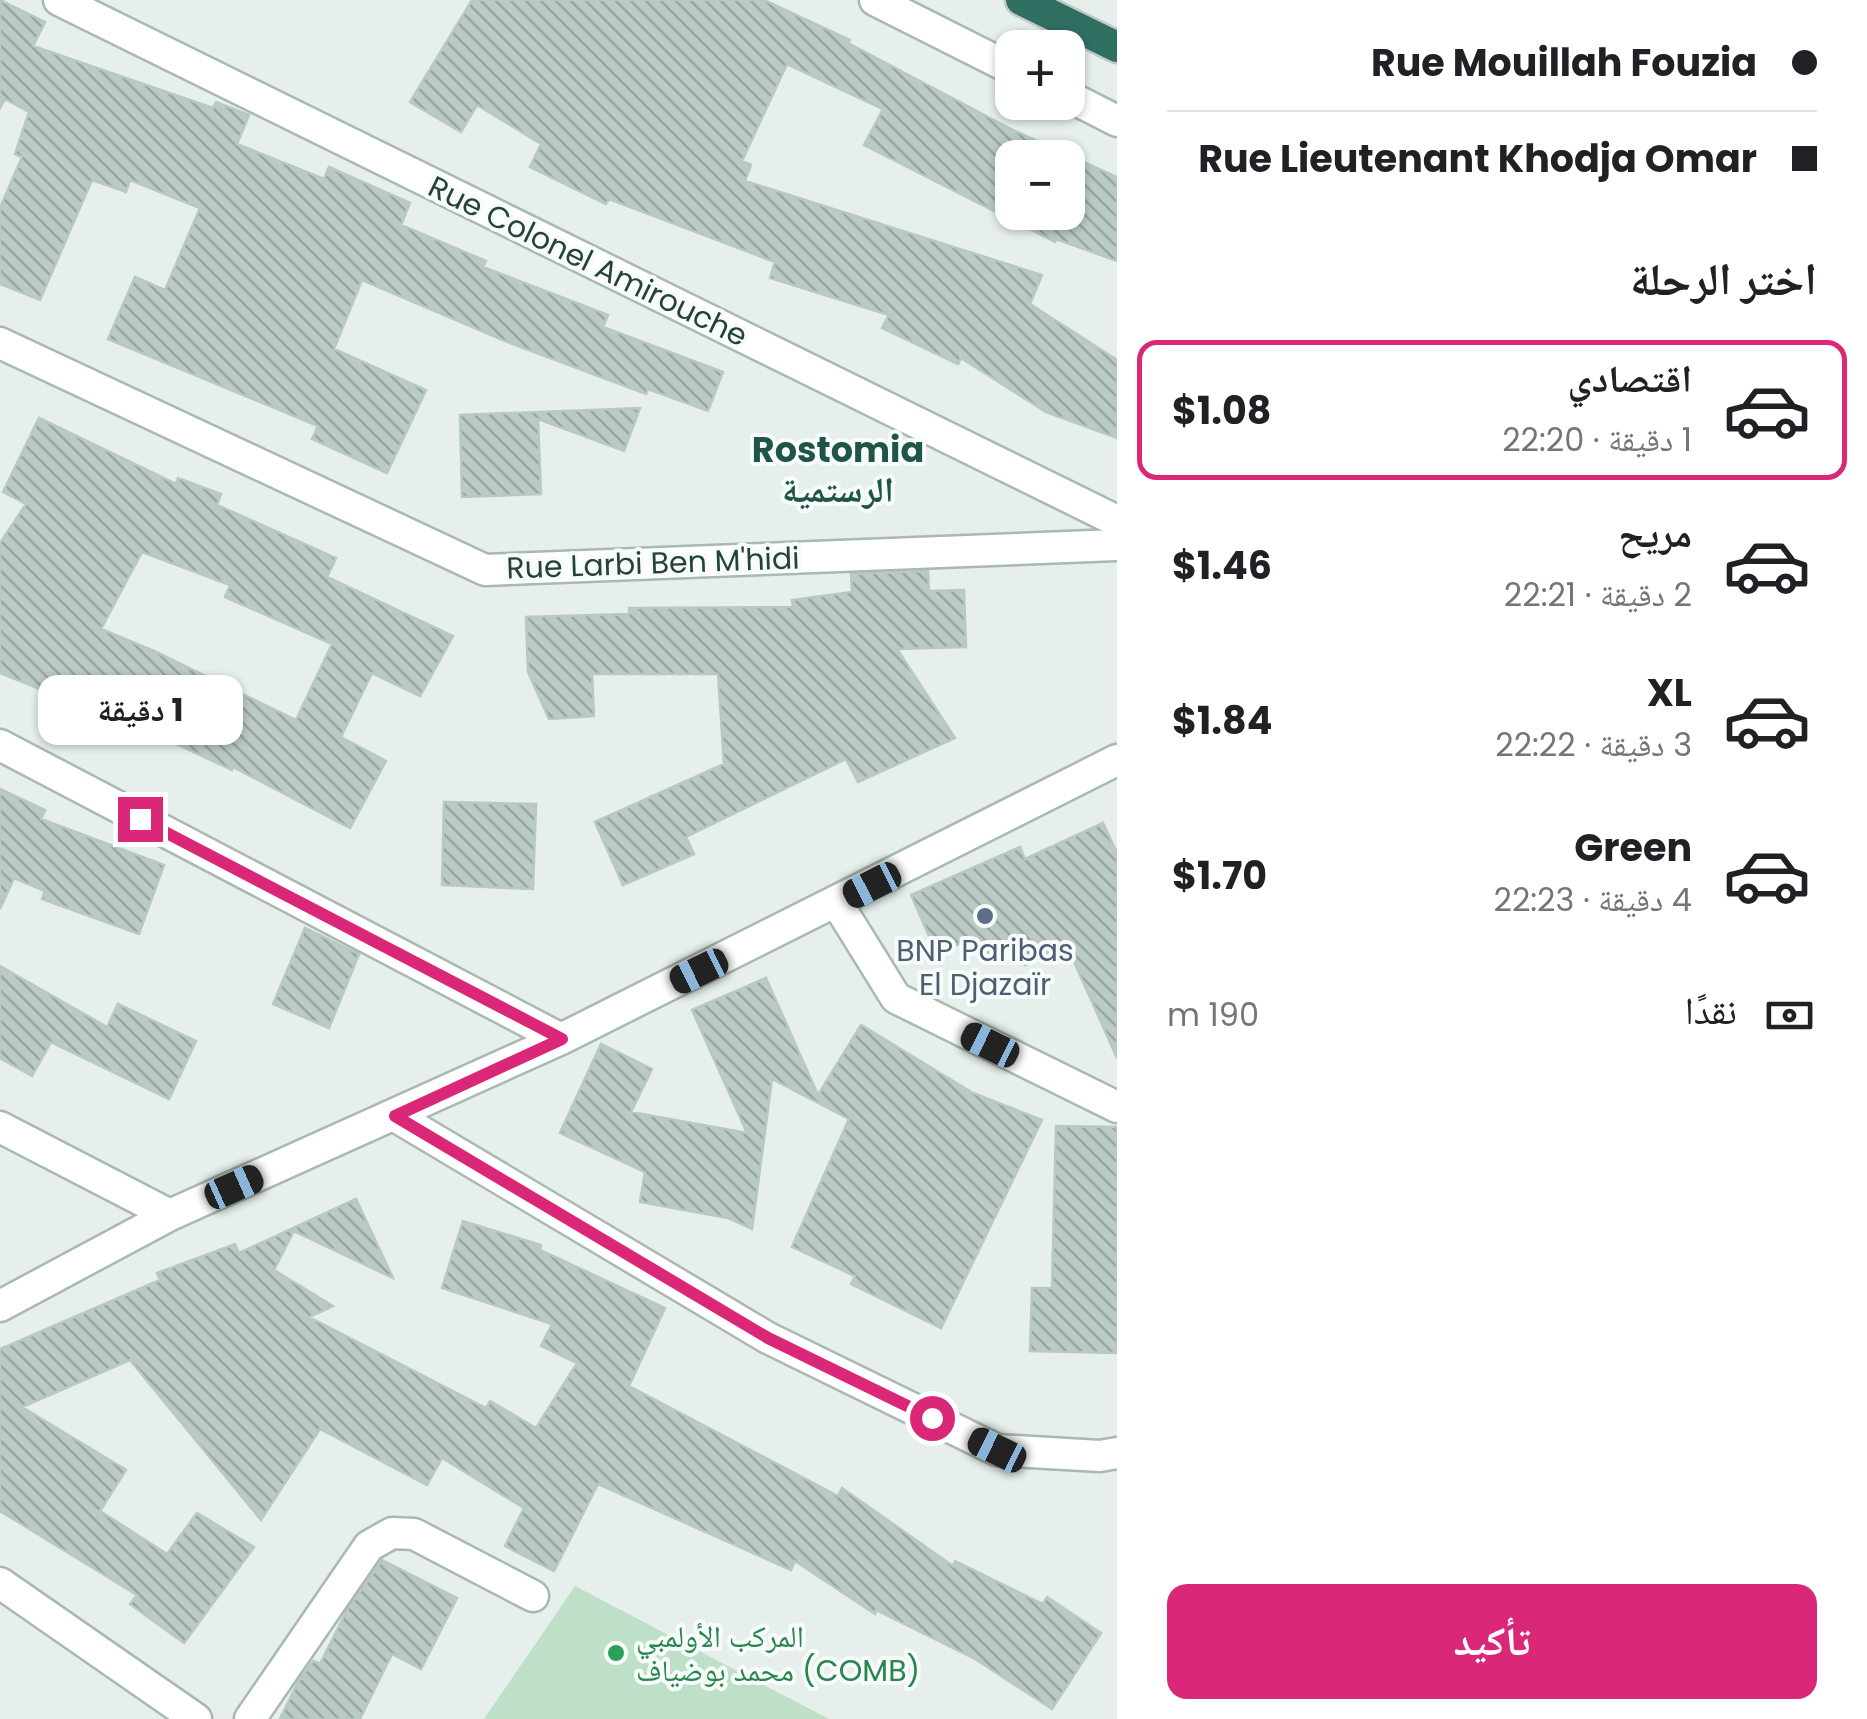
<!DOCTYPE html>
<html lang="ar">
<meta charset="utf-8">
<style>
:root{--surface:#fff;--page:#f2f2f2;--text:#202124;--muted:#757577;--line:#e0e0e0;--accent:#db2777}
body{margin:0;font-family:Poppins,"Noto Naskh Arabic",sans-serif;background:var(--page);color:var(--text);direction:rtl;height:100vh;display:flex;flex-direction:column;font-size:38px;white-space:nowrap}
*{box-sizing:border-box;margin:0}
p{font-size:32px;color:var(--muted)}
.icon{flex:none;width:55px;height:55px;fill:none;stroke:currentColor;stroke-width:2;stroke-linecap:round;stroke-linejoin:round}
.map{position:relative;flex:1;overflow:hidden;direction:ltr}
.panel{display:flex;flex-direction:column;background:var(--surface);width:750px}
.panel>*{flex:none}
.top-card{display:grid;align-content:center;height:220px;padding:0 50px;background:var(--surface)}
.tools{position:absolute;left:995px;top:30px;display:grid;gap:20px}
.tools a{display:grid;place-items:center;width:90px;height:90px;border-radius:20px;background:var(--surface);box-shadow:0 2px 8px #0004;font-size:50px}
.end{position:absolute;width:45px;height:45px;margin:-22px;border:12px solid #db2777;background:#fff;box-shadow:0 0 0 5px #fff}
.from{border-radius:50%}
.bubble{position:absolute;height:70px;border-radius:20px;background:var(--surface);box-shadow:0 2px 8px #0004;font-size:32px;font-weight:700;line-height:70px;text-align:center;direction:rtl}
.car{position:absolute;width:30px;height:60px;margin:-30px -15px;border-radius:12px;box-shadow:0 0 8px 2px #0007;background:linear-gradient(#222 24%,#8ab4d8 0 40%,#222 0 76%,#8ab4d8 0 86%,#222 0)}
.top-card b{display:flex;align-items:center;gap:35px;height:95px;font-size:38px}
.top-card b+b{border-top:2px solid var(--line)}
.top-card i{width:25px;height:25px;background:var(--text)}
ul{padding:0;list-style:none}
li{display:flex;align-items:center;gap:30px;height:140px;margin:0 20px 15px;padding:0 30px;border:5px solid transparent;border-radius:20px}
li div{flex:1}
li b{display:block;font-size:38px}
li em{font-style:normal;font-weight:700}
li.on{border-color:var(--accent)}
li>.icon{width:90px;height:90px;stroke-width:1.5}
h2{padding:0 50px;font-size:45px;line-height:120px}
.pay{display:flex;align-items:center;gap:25px;height:110px;padding:0 50px;font-size:38px}
.pay p{margin-inline-start:auto}
.action{display:flex;gap:20px;margin-top:auto;padding:20px 50px}
.action a{flex:1;height:115px;border-radius:20px;background:var(--accent);color:#fff;font-size:40px;font-weight:700;line-height:115px;text-align:center}
main{display:flex;flex:1;min-height:0}
.map>svg:first-child{display:block}
.grass{fill:#bfe0c8}
.building{fill:url(#building-back-hatch);stroke:#b8c9c2;stroke-width:2.5;fill-rule:evenodd}
.lines{fill:none;stroke-linecap:round;stroke-linejoin:round}
.street-casing{stroke:#a8b8b2;stroke-width:35}
.highway-casing{stroke:#c2cac8;stroke-width:35}
.street{stroke:#fff;stroke-width:30}
.highway{stroke:#2f6f62;stroke-width:30}
.route{stroke:#db2777;stroke-width:12}
.service-dot{fill:#5c6f8a;stroke:#f7fbf9;stroke-width:4}
.leisure-dot{fill:#2e9e5b;stroke:#f7fbf9;stroke-width:4}
.labels{text-anchor:middle;dominant-baseline:central;stroke-width:8;stroke-linejoin:round;paint-order:stroke}
.street-label{font-size:30px;fill:#24423a;stroke:#f7fbf9}
.service-label{font-size:30px;fill:#4e5e75;stroke:#f7fbf9}
.leisure-label{font-size:30px;fill:#27864d;stroke:#f7fbf9;text-anchor:start}
.quarter-label{font-size:35px;font-weight:bold;fill:#1f5548;stroke:#f7fbf9}
</style>
<main>
<section class="panel">
<div class="top-card">
<b><i class="from"></i>Rue Mouillah Fouzia</b>
<b><i></i>Rue Lieutenant Khodja Omar</b>
</div>
<h2>اختر الرحلة</h2>
<ul>
<li class="on"><svg class="icon" aria-label="car" viewBox="0 0 24 24"><path d="M5 17H2v-5l4-1 3-4h7l3 4 3 1v5h-3M9 17h6M6 11h13"/><circle cx="7" cy="17" r="2"/><circle cx="17" cy="17" r="2"/></svg><div><b>اقتصادي</b><p>1 دقيقة · 22:20</p></div><em>$1.08</em></li>
<li><svg class="icon" aria-label="car" viewBox="0 0 24 24"><path d="M5 17H2v-5l4-1 3-4h7l3 4 3 1v5h-3M9 17h6M6 11h13"/><circle cx="7" cy="17" r="2"/><circle cx="17" cy="17" r="2"/></svg><div><b>مريح</b><p>2 دقيقة · 22:21</p></div><em>$1.46</em></li>
<li><svg class="icon" aria-label="car" viewBox="0 0 24 24"><path d="M5 17H2v-5l4-1 3-4h7l3 4 3 1v5h-3M9 17h6M6 11h13"/><circle cx="7" cy="17" r="2"/><circle cx="17" cy="17" r="2"/></svg><div><b>XL</b><p>3 دقيقة · 22:22</p></div><em>$1.84</em></li>
<li><svg class="icon" aria-label="car" viewBox="0 0 24 24"><path d="M5 17H2v-5l4-1 3-4h7l3 4 3 1v5h-3M9 17h6M6 11h13"/><circle cx="7" cy="17" r="2"/><circle cx="17" cy="17" r="2"/></svg><div><b>Green</b><p>4 دقيقة · 22:23</p></div><em>$1.70</em></li>
</ul>
<div class="pay"><svg class="icon" aria-label="cash" viewBox="0 0 24 24"><path d="M3 7h18v10H3z"/><circle cx="12" cy="12" r="2"/></svg>نقدًا<p>190 m</p></div>
<div class="action"><a>تأكيد</a></div>
</section>
<div class="map">
<svg width="1117" height="1719" viewBox="0 0 1117 1719">
<defs>
<pattern id="building-back-hatch" width="6" height="6" patternUnits="userSpaceOnUse" patternTransform="scale(2.5)"><rect width="6" height="6" fill="#bbcac4"/><path d="M-1 5l2 2M0 0l6 6M5-1l2 2" fill="none" stroke="#98a6a0"/></pattern>
</defs>
<rect width="100%" height="100%" fill="#e6efeb"/>
<!-- grass -->
<path class="grass" d="M575,1586l254,133h-345z"/>
<!-- building -->
<path class="building" d="M0,0l45,22 -12,24 180,62 3,-6 33,13 -12,29 87,35 5,-12 81,36 -9,22 85,36 -3,6 125,48 -5,12 120,45 -15,39 -60,-22 -2,5 -136,-51 -148,-63 -28,69 92,41 -39,83 -75,-34 6,-13 -210,-87 27,-62 30,13 35,-82 -70,-28 -4,12 -34,-12 -52,120 -40,-16v-76l22,-51 -7,-3 14,-42 -24,-13 -5,9z
M472,0h292l86,40 -2,3 165,87 104,47v84l-61,-22 -1,3 -191,-97 19,-36 -96,-45 -45,97 9,4 -6,16 297,94 -12,29 87,56v78l-71,-26 -85,-54 -3,6 -76,-36 7,-13 -119,-37 5,-16 -166,-63 -3,5 -76,-37 11,-23 -64,-39 -16,27 -51,-30zM1012,158h56v54h-56z
M640,408l-16,43 -86,-32 3,75 -79,3 -2,-82z
M39,418l137,66 2,-6 43,16 -4,11 119,53 -9,19 126,59 -33,60 -48,-23 -31,64 45,24 -36,67 -117,-61 -1,3 -107,-50 -1,3 -124,-50v-130l26,-39 -23,-12zM142,552l88,33 -5,12 107,47 -36,76 -142,-69 -53,-22z
M928,571l1,20 35,-1 2,57 -69,2 58,89 -97,44 -12,-23 -160,78 8,17 -71,31 -28,-63 129,-58 -6,-90h-126l2,42 -45,3 -21,-47 -2,-55 103,-3v-6l164,-1 -1,-7 60,-8 -1,-18z
M0,789l45,21 -4,9 123,46 -25,69 -97,-35 3,-8 -31,-13 -14,31z
M444,802l92,2 -3,85 -91,-4z
M1103,823l14,30v205l-50,-112 -42,19 -10,-20 -29,13 -10,-22 -39,18 -26,-59 109,-48 5,12z
M305,928l54,26 -30,74 -56,-24z
M0,966l107,61 11,-23 78,37 -27,58 -118,-57 -19,34 -32,-18z
M766,978l52,117 43,-70 112,68 69,27 -101,208 -90,-44 4,-8 -63,-29 57,-128 -77,-40 -20,150 -24,-11 -88,-16 5,-30 -85,-39 41,-89 51,25 -21,43 116,21 -55,-123z
M1056,1126l61,1v226l-87,-2 2,-63h20z
M356,1199l37,79 -99,-47 -20,39 59,36 -24,11 177,91 4,-7 46,27 41,-65 -36,-17 11,-22 -110,-36 21,-67 78,24 -1,5 125,58 -36,78 209,110 4,-8 111,78 2,-5 88,43 4,-7 54,36 -49,76 -77,-50 -99,-49 -1,4 -80,-53 -4,9 -193,-86 -44,87 -49,-25 19,-38 -82,-50 -15,27 -107,-56 -59,91 -131,-160 -108,47 104,63 -26,41 67,43 30,-41 57,34 -70,96 -54,-39 7,-9 -137,-84v-162l160,-69 -3,-7 78,-29 4,9z
M382,1560l75,38 -36,71 -29,-15 -32,65h-80l18,-37 15,-21 7,3 27,-54z"/>
<g class="lines">
<!-- street casing -->
<g class="street-casing">
<path id="street" d="M59,0l1058,521
M875,0l137,69
M1068,96l49,25
M0,343l485,227 632,-25
M0,745l561,294
M837,903l59,95 221,109
M395,1116l373,222 229,112 103,6 17,-3
M0,1127l170,88
M0,1306l170,-91 391,-176 556,-279
M0,1583l196,136
M250,1719l119,-173 23,-13 22,1 119,62"/>
</g>
<!-- highway casing -->
<g class="highway-casing">
<path id="highway" d="M1021,0l96,47"/>
</g>
<!-- street -->
<use href="#street" class="street"/>
<!-- highway -->
<use href="#highway" class="highway"/>
</g>
<g class="lines">
<!-- route -->
<path class="route" d="M140,819l422,220 -167,77 373,222 164,80"/>
</g>
<!-- markers -->
<circle class="service-dot" cx="985" cy="916" r="10"/>
<circle class="leisure-dot" cx="616" cy="1653" r="10"/>
<g class="labels">
<!-- street labels -->
<g class="street-label">
<text transform="translate(588 261) rotate(26)">Rue Colonel Amirouche</text>
<text transform="translate(653 563) rotate(-2)">Rue Larbi Ben M'hidi</text>
</g>
<!-- service labels -->
<g class="service-label">
<text x="985" y="950">BNP Paribas<tspan x="985" dy="34">El Djazaïr</tspan></text>
</g>
<!-- leisure labels -->
<g class="leisure-label">
<text x="636" y="1636">المركب الأولمبي<tspan x="636" dy="34">محمد بوضياف (COMB)</tspan></text>
</g>
<!-- quarter labels -->
<g class="quarter-label">
<text x="838" y="449">Rostomia<tspan x="838" dy="40">الرستمية</tspan></text>
</g>
</g>
</svg>
<div class="tools">
<a>+</a>
<a>−</a>
</div>
<i class="end from" style="left:932px;top:1418px"></i>
<i class="end" style="left:140px;top:819px"></i>
<div class="bubble" style="left:38px;top:675px;width:205px">1 دقيقة</div>
<i class="car" style="left:872px;top:885px;rotate:243deg"></i>
<i class="car" style="left:699px;top:971px;rotate:244deg"></i>
<i class="car" style="left:990px;top:1045px;rotate:296deg"></i>
<i class="car" style="left:234px;top:1187px;rotate:66deg"></i>
<i class="car" style="left:997px;top:1450px;rotate:296deg"></i>
</div>
</main>
